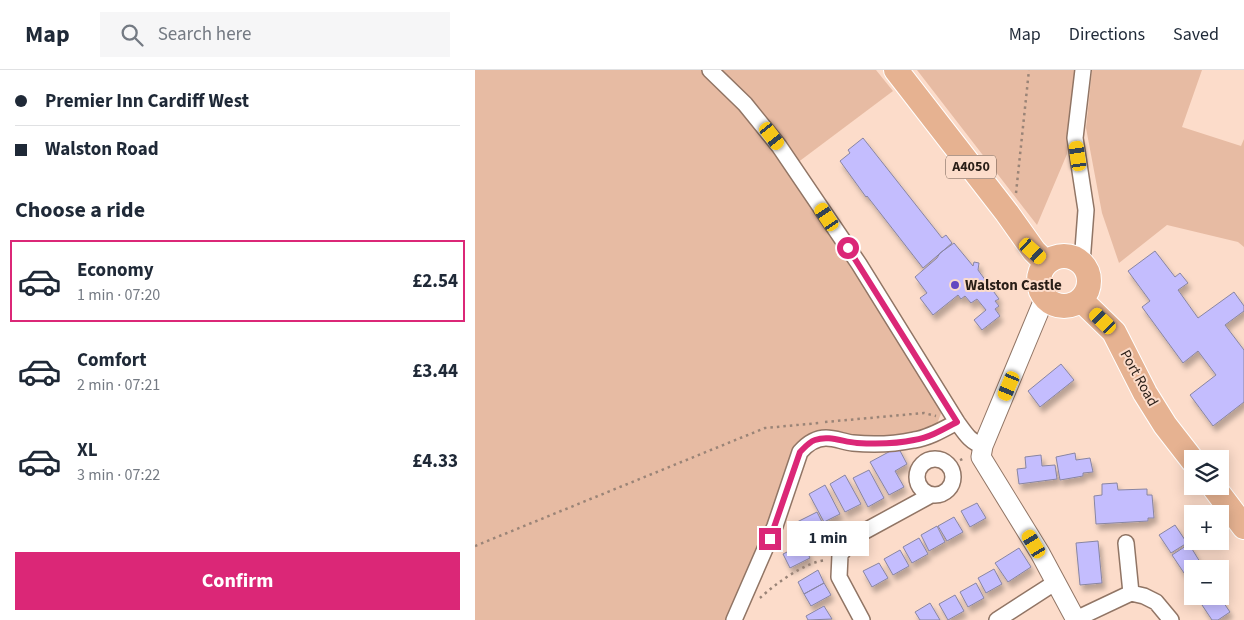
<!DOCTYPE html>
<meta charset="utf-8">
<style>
:root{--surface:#fff;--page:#f6f6f7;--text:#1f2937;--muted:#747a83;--line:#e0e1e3;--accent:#db2777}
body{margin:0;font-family:"Source Sans 3",sans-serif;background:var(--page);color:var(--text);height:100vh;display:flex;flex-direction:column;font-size:19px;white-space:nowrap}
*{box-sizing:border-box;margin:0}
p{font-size:16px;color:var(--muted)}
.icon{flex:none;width:28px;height:28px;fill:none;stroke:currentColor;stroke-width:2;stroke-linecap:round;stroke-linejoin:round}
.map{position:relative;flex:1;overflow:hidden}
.drawer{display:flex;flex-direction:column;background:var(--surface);width:475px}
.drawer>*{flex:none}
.guide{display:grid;align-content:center;height:110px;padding:0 15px;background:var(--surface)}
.tools{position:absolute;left:709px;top:380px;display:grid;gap:10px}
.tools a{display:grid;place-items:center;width:45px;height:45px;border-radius:0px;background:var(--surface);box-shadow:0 2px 12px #0003;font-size:25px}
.end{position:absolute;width:22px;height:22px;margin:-11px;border:6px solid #db2777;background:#fff;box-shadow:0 0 0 2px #fff}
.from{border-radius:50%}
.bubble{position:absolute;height:35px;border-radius:0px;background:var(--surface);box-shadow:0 2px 12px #0003;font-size:16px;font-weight:700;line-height:35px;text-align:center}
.car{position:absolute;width:15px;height:30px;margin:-15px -8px;border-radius:6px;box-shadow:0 0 4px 1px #0007;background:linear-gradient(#f5c518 24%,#345 0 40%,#f5c518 0 76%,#345 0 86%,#f5c518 0)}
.guide b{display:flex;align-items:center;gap:18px;height:48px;font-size:19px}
.guide b+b{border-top:1px solid var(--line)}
.guide i{width:12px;height:12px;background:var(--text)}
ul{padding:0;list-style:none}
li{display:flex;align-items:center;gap:15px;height:82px;margin:0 10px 8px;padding:0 5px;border:2px solid transparent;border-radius:0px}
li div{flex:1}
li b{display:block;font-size:19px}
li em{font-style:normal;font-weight:700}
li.on{border-color:var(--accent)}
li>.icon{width:45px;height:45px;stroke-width:1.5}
h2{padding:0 15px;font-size:22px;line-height:60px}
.button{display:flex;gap:10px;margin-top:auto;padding:10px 15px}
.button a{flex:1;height:58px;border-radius:0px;background:var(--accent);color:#fff;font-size:20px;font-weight:700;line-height:58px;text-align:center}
header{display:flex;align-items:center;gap:30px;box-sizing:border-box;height:70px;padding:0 25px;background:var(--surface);border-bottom:1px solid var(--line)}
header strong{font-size:24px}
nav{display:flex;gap:28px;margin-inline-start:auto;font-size:18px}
.search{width:350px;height:45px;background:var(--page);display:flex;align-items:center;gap:12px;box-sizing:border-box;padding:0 18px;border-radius:0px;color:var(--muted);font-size:19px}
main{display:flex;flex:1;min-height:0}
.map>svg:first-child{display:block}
.green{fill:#e7bba3}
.building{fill:#c4bdfe;stroke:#8885a2;filter:url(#shadow)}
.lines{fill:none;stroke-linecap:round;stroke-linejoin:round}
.minor-casing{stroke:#917565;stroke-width:18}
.tertiary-casing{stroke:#917565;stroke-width:21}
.primary-casing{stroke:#fff;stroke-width:26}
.path{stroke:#9a8477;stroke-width:2.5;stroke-dasharray:2.5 4;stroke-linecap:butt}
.minor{stroke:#fff;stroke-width:15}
.tertiary{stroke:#fff;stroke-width:19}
.primary{stroke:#e6b291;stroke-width:24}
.route{stroke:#db2777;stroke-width:6}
.poi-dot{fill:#6548c1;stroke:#fcdcca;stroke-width:2}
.labels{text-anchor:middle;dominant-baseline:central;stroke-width:4;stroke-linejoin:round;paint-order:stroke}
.shield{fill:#fcdcca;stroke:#68574d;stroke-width:1}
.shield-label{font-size:14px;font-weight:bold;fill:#291e17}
.poi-label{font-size:15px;font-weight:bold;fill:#291e17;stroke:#fcdcca;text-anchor:start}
.street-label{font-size:15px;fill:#291e17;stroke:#fcdcca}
</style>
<header>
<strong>Map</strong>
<div class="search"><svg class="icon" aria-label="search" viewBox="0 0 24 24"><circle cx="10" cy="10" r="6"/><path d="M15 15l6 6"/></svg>Search here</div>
<nav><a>Map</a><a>Directions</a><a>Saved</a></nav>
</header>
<main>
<section class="drawer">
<div class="guide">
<b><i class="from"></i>Premier Inn Cardiff West</b>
<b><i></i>Walston Road</b>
</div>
<h2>Choose a ride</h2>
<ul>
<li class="on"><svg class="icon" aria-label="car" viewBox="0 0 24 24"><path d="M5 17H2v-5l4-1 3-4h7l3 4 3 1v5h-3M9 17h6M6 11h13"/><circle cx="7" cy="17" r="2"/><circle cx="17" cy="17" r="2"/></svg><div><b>Economy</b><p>1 min · 07:20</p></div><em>£2.54</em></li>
<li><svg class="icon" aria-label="car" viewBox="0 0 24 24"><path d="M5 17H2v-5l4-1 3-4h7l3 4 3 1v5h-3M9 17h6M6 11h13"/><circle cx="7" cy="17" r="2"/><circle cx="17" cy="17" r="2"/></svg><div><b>Comfort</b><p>2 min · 07:21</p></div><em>£3.44</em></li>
<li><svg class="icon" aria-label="car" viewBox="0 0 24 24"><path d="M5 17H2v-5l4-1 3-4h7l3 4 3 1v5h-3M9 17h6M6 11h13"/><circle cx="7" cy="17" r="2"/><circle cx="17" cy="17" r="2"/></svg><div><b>XL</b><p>3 min · 07:22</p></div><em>£4.33</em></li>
</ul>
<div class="button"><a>Confirm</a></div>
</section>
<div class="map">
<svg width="769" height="550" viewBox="0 0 769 550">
<defs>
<filter id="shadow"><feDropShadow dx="3" dy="5.5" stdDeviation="2.5" flood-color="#0004"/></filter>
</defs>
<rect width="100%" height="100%" fill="#fcdcca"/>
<!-- green -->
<path class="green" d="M0,0h227l58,60 52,75 117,183 13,23 -5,13 -6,4 -18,6 -37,5 -45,-5 -41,35 -60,151h-255z
M243,0h158l17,21 -96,72z
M442,0h159l-9,84 -30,71z
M617,0h110l-20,57 59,19 3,-7v108l-6,-5 -71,-17 -48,38 -17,-50 -16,-85z"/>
<!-- building -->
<path class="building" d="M388,68l79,100 4,-3 6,8 -29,25 -56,-72 -1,1 -26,-36 10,-8 -2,-3z
M479,173l19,23 1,-4 5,1 -1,7 21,29 -4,2 4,5 -4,3 5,7 -18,14 -8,-10 12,-10 -9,-11 -6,4 -6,-7 -4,3 -3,-4 -25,20 -13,-17 7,-5 -12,-16 22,-19 3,-5z
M680,181l20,26 5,-4 8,10 -10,7 20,28 36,-26 10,14v5l-19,14 19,25v52l-31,24 -23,-31 26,-20 -18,-24 -15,12 -41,-56 8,-6 -22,-30z
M586,294l13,16 -34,27 -12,-16z
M423,377l9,17 -12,7 9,16 -15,8 -19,-33z
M600,383l1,7 14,-2 3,14 -10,1v3l-23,4 -4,-23z
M566,385l1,11 13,-1 2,14 -38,5 -2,-15 9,-1 -1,-11z
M394,400l15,28 -16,9 -15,-29z
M370,405l16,29 -16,8 -15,-28z
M642,413l1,7 29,-1v6h5l2,23h-6v3l-52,3 -2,-28 8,-1v-11z
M350,415l15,29 -16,8 -15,-28z
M502,433l9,15 -16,9 -9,-16z
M342,442l7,14 -20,10 -7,-14z
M479,447l9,15 -16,9 -9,-15z
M700,455l12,18 -16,10 -12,-18z
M462,456l8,16 -16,9 -8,-16z
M444,468l9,16 -16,9 -9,-16z
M623,471l4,42 -22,2 -4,-42z
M328,474l7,14 -20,10 -7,-14z
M714,474l11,18 -16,11 -12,-18z
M544,478l12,19 -23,15 -13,-19z
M425,480l9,16 -16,9 -9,-16z
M404,493l9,15 -16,9 -9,-16z
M519,499l8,15 -16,9 -8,-15z
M343,500l6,13 -20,11 -6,-12z
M349,513l7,12 -20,11 -7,-12z
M501,513l8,15 -16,9 -8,-15z
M480,525l9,16 -16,9 -9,-16z
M740,526h4l11,16 -12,8h-6l-10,-15z
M455,533l10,17h-20l-5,-8z
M349,536l8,13 -24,1 -2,-4z"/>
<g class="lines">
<!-- minor casing -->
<g class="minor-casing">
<path id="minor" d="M235,0l35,34 34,42 80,118 98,158c8,11 13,20 26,24
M607,193l4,-53 -11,-72 8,-68
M442 407a18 18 0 1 1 36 0a18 18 0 1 1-36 0Z
M651,473l5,50
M601,549l55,-26 13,3 12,6 15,18
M259,550l41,-94 25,-74c7,-8 15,-14 26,-14 9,0 18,4 27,5 20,2 42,1 61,-3 15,-2 30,-11 43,-18
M387,550l-23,-43 1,-22 14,-18 77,-42
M522,550l59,-38"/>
</g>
<!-- tertiary casing -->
<g class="tertiary-casing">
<path id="tertiary" d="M570,227l-62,149 -2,11 59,96 36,67"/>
</g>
<!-- primary casing -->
<g class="primary-casing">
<path id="primary" d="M421,0l111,143 27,38 12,12
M564 211a25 25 0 1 1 50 0a25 25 0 1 1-50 0Z
M606,230l33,32 31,61 20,32 28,36
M738,416l31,41"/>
</g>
<!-- path -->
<path class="path" d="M541,123l13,-123
M550,217l5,-1
M350,352l99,-9 12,3
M473,395l17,-7
M0,476l290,-118 54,-5
M285,528c15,-14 45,-36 66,-38"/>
<!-- minor -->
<use href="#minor" class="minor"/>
<!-- tertiary -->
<use href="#tertiary" class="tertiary"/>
<!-- primary -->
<use href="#primary" class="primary"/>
</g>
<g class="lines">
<!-- route -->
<path class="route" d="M295,469l30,-87c5,-5 9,-10 15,-12 14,-5 28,2 42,3 19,1 39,1 57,-3 15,-2 30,-11 43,-18l-109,-174"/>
</g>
<!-- markers -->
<circle class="poi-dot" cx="480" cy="215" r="5"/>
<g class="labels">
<!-- shield labels -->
<rect class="shield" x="471" y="85.5" width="50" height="23" rx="4"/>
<g class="shield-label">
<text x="496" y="97">A4050</text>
</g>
<!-- poi labels -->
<g class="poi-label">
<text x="490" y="215">Walston Castle</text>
</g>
<!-- street labels -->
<g class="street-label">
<text transform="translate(664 308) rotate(61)">Port Road</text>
</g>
</g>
</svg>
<div class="tools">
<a><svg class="icon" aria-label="layers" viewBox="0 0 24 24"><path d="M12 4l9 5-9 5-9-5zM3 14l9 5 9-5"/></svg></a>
<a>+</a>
<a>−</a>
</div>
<i class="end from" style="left:373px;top:178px"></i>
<i class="end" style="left:295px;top:469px"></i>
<div class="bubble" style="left:312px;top:451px;width:82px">1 min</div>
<i class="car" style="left:297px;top:66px;rotate:143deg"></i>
<i class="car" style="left:603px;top:86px;rotate:352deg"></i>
<i class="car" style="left:352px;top:147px;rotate:326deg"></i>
<i class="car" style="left:558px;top:181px;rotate:132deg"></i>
<i class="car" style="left:628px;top:251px;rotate:314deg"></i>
<i class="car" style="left:534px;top:316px;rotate:203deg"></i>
<i class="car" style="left:559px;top:474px;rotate:329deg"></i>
</div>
</main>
